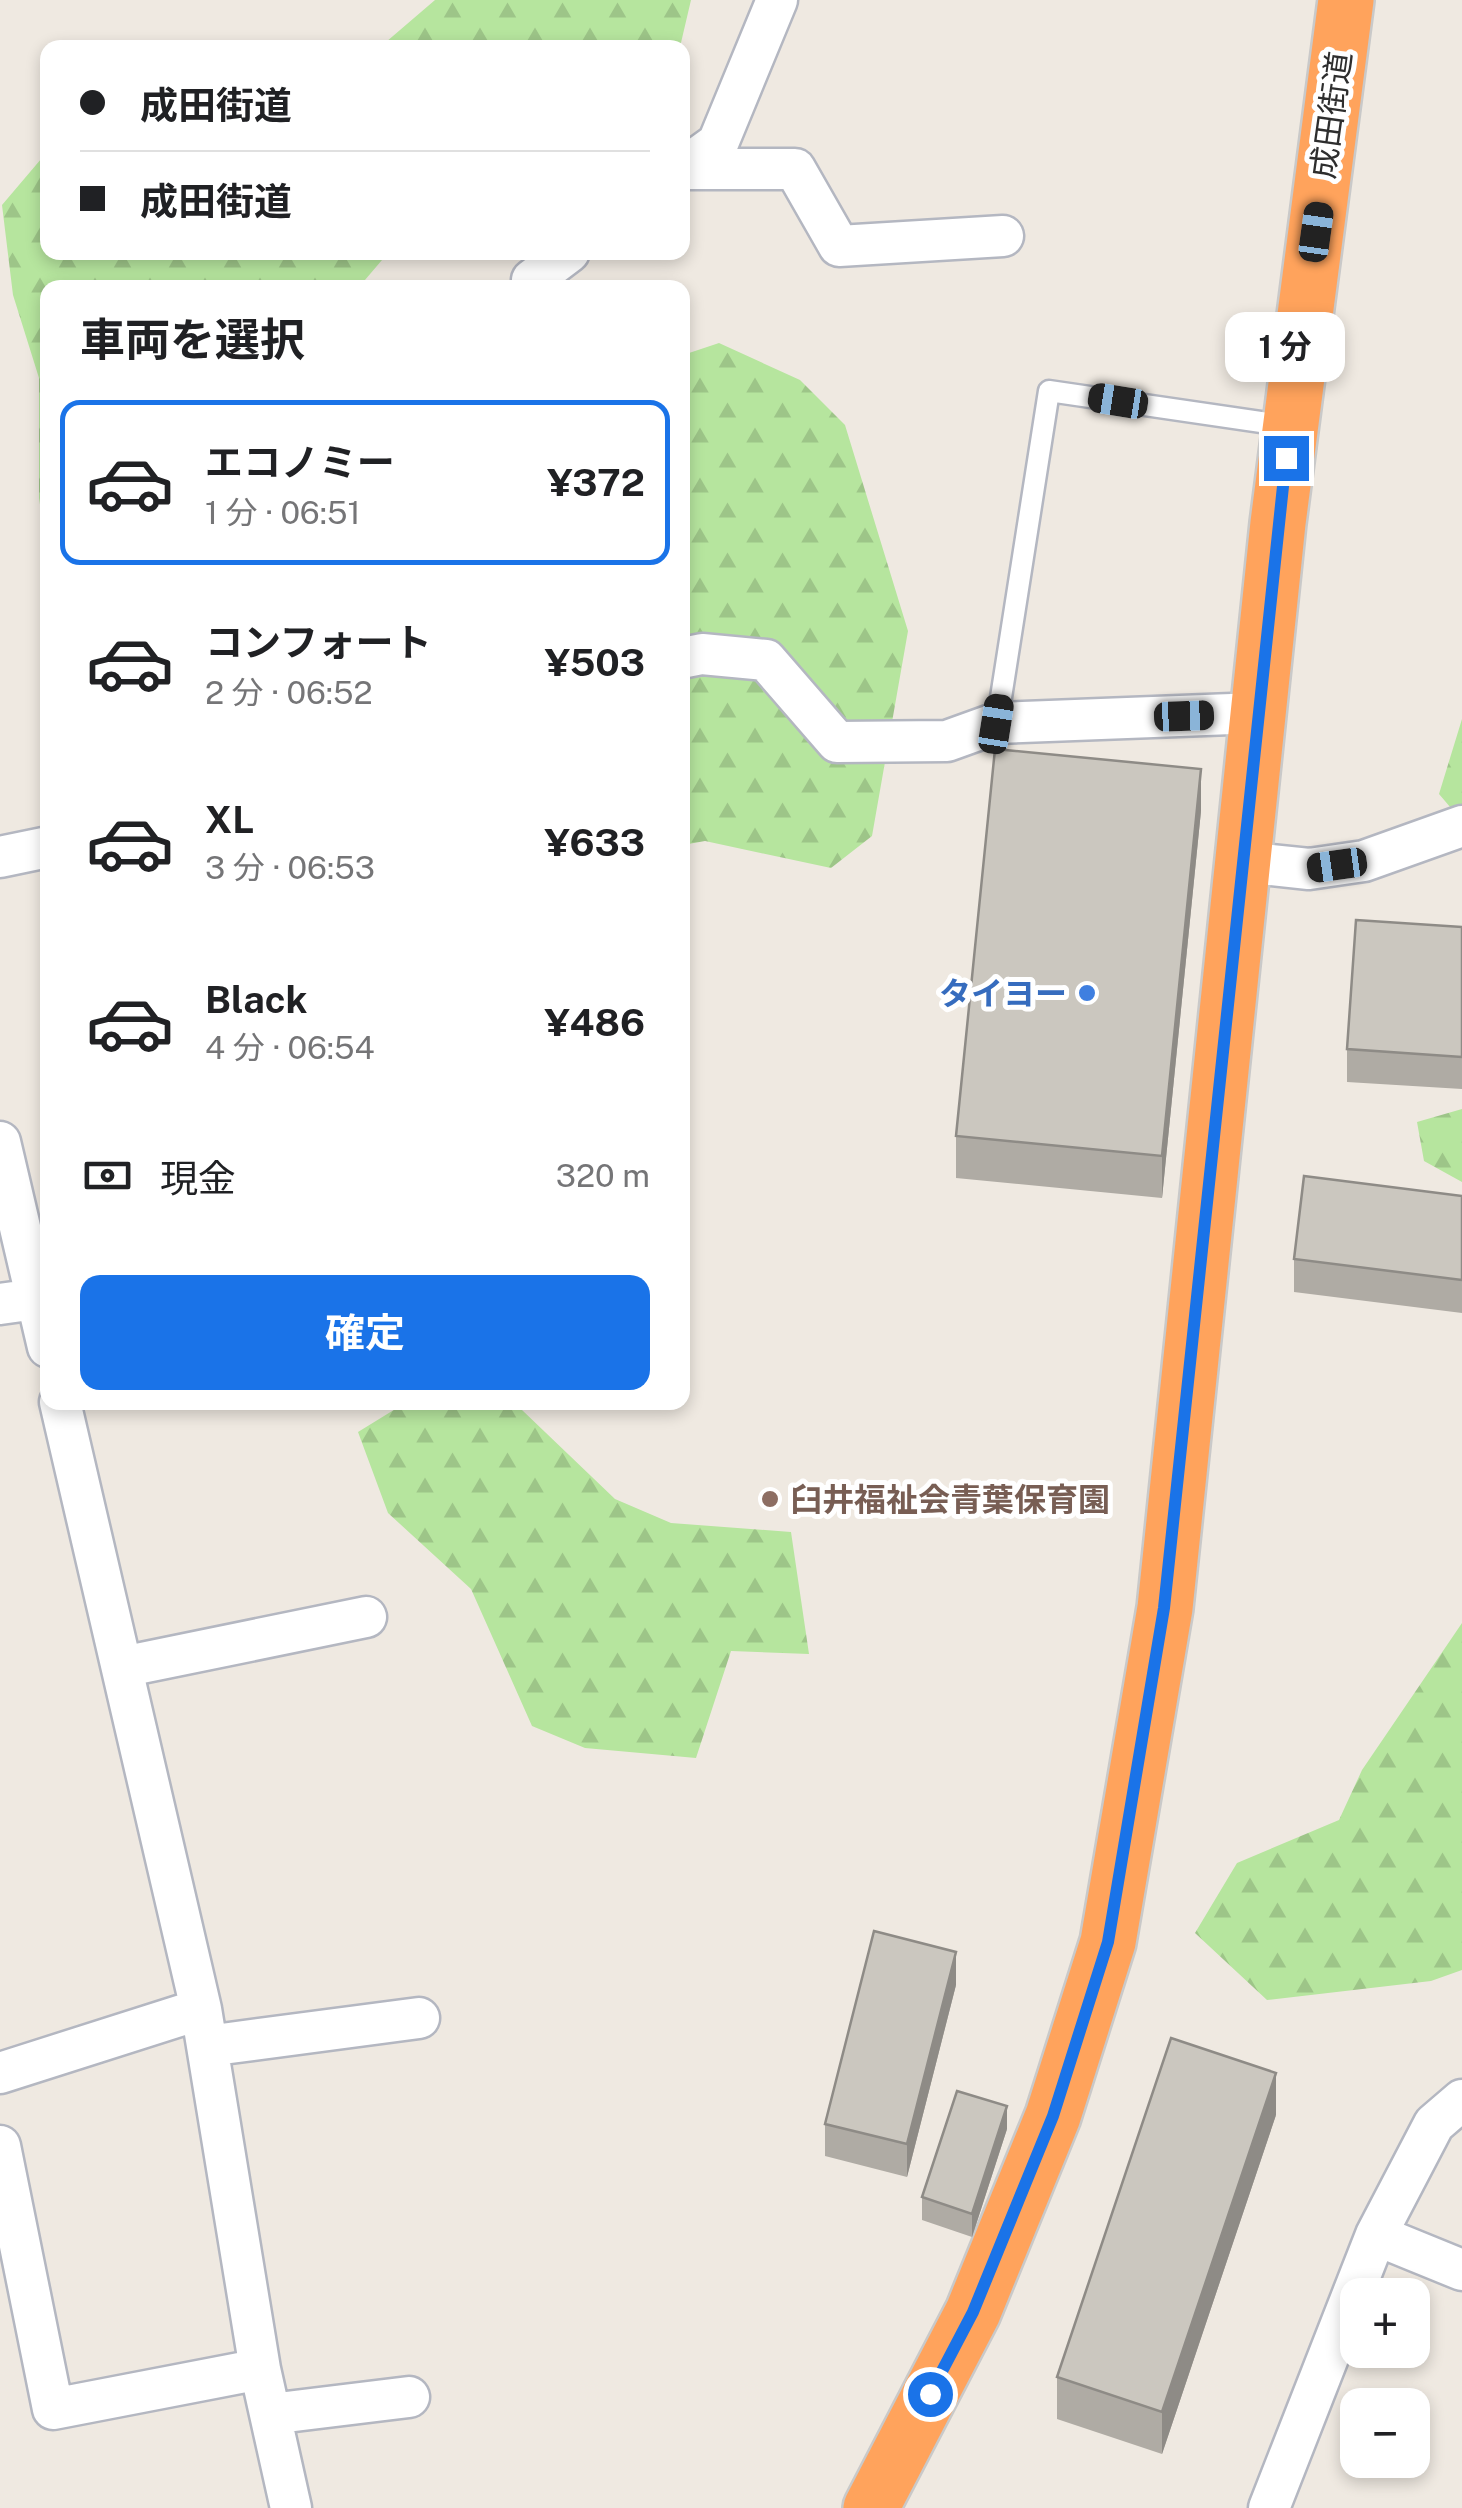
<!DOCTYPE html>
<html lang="ja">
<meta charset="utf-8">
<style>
:root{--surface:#fff;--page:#f6f6f6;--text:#202124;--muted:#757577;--line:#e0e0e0;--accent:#1a73e8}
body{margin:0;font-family:"Public Sans","Noto Sans JP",sans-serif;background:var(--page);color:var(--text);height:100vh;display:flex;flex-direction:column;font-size:38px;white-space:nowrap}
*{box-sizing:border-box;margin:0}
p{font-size:32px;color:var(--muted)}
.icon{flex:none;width:55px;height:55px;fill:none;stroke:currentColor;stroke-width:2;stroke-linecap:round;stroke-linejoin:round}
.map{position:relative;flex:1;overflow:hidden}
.sheet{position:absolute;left:40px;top:280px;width:650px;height:1130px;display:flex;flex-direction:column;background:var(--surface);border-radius:20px;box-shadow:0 5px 15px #0003}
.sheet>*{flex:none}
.guide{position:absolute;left:40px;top:40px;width:650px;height:220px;border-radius:20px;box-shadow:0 5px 15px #0003;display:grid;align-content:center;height:220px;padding:0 40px;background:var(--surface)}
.tools{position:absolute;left:1340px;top:2278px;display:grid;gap:20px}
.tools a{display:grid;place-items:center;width:90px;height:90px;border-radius:20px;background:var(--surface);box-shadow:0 5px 15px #0003;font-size:50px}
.end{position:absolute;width:45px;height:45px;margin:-22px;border:12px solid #1a73e8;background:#fff;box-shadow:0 0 0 5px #fff}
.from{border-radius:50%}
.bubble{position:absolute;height:70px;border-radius:20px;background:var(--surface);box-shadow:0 5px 15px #0003;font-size:32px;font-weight:700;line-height:70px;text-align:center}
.car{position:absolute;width:30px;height:60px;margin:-30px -15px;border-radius:12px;box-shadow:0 0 8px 2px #0007;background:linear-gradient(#222 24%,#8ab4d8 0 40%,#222 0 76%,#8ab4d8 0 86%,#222 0)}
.guide b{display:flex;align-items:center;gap:35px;height:95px;font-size:38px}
.guide b+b{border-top:2px solid var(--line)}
.guide i{width:25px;height:25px;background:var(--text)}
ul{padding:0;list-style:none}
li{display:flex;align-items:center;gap:30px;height:165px;margin:0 20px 15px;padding:0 20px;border:5px solid transparent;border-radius:20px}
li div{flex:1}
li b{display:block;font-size:38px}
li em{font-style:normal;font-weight:700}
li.active{border-color:var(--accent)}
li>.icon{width:90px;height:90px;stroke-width:1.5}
h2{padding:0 40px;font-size:45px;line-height:120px}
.pay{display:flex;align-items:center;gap:25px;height:110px;padding:0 40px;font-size:38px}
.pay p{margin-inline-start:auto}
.cta{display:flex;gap:20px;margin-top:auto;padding:20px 40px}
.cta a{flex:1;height:115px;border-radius:20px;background:var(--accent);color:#fff;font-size:40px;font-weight:700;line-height:115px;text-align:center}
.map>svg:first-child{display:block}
.forest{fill:url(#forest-firs)}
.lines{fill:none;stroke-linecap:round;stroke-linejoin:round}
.lane-casing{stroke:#b4b7c1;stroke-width:25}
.street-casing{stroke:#b4b7c1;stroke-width:45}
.highway-casing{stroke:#c9c9c9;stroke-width:60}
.lane{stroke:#fff;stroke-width:20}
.street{stroke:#fff;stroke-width:40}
.highway{stroke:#ffa35c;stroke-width:55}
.wall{fill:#afaba4}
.shaded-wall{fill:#8e8b86}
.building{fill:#cbc7bf;stroke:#8e8b86;stroke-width:2.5}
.route{stroke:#1a73e8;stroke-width:12}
.shop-dot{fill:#3f7fe0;stroke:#fff;stroke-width:4}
.education-dot{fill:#8d6e63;stroke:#fff;stroke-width:4}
.labels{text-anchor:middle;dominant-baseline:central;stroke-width:10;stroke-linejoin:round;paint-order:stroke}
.street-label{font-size:32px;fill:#2e2e2e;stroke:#fff}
.shop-label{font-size:32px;font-weight:bold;fill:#366cbe;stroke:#fff;text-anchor:end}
.education-label{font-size:32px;font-weight:bold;fill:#785e54;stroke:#fff;text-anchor:start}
</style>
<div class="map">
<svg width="1462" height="2508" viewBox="0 0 1462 2508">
<defs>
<pattern id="forest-firs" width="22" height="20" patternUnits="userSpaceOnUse" patternTransform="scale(2.5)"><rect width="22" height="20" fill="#b6e59e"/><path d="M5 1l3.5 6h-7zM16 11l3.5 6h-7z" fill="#9dc588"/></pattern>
</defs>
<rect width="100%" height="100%" fill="#efe9e1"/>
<!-- forest -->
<path class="forest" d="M435,0h256l-11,47h-315l21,-5z
M47,152l1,100 340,1 -29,34 -311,1 -1,264 -8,-54v-120l-26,-83 -11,-90z
M719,343l81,37 45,45 63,206 -36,205 -41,32 -126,-27 -22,4v-490z
M1462,719v102l-23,-27z
M1462,1109v73l-38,-21 -7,-39z
M397,1408l125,2 93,89 56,24 120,9 18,122 -78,-3 -35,107 -111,-10 -53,-22 -61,-137 -83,-76 -30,-81z
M1462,1623v347l-31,11 -164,19 -72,-67 42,-70 102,-43 23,-50z"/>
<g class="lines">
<!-- lane casing -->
<g class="lane-casing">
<path id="lane" d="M997,723l52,-332 239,35"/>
</g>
<!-- street casing -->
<g class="street-casing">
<path id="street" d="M682,169l36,-26 59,-143
M683,169h112l44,77 164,-10
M532,280l37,-28
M682,658l20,-4 64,6 71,82 110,-1 50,-18 261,-10
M0,857l48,-10
M1242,862l67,7 55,-8 98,-35
M0,1142l48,205
M0,1304l36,-5
M60,1402l141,607 59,360 31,139
M122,1667l244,-50
M207,2046l212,-28
M0,2073l201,-64
M0,2146l53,263 207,-40
M1376,2235l86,35
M270,2414l139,-17
M1269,2508l107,-273 58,-111 28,-24"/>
</g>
<!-- highway casing -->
<g class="highway-casing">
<path id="highway" d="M871,2508l102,-196 80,-196 55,-174 57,-334 113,-1085 68,-523"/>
</g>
<!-- lane -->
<use href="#lane" class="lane"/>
<!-- street -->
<use href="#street" class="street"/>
<!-- highway -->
<use href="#highway" class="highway"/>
</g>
<!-- wall -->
<path class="wall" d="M1201,811l-39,387 -206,-20v-42z
M1462,927v162l-115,-7v-33z
M1462,1196v117l-168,-21v-33z
M956,1985l-49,192 -82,-21v-32z
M1276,2115l-114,339 -105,-35v-42z
M1007,2129l-35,108 -50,-17v-23z"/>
<!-- shaded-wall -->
<path class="shaded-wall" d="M1201,769v42l-39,387v-42z
M956,1952v33l-49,192v-33z
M1276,2073v42l-114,339v-42z
M1007,2106v23l-35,108v-23z"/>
<!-- building -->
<path class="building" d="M995,749l206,20 -39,387 -206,-20z
M1356,920l106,7v130l-115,-8z
M1304,1176l158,20v84l-168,-21z
M874,1931l82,21 -49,192 -82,-20z
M1171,2038l105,35 -114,339 -105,-35z
M957,2091l50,15 -35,108 -50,-17z"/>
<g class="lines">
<!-- route -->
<path class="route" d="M930,2394l43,-82 80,-196 55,-174 56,-334 122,-1150"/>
</g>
<!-- markers -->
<circle class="shop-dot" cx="1087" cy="993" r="10"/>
<circle class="education-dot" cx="770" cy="1499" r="10"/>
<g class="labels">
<!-- street labels -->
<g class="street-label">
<text transform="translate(1331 115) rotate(-82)">成田街道</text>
</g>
<!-- shop labels -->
<g class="shop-label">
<text x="1067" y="993">タイヨー</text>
</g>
<!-- education labels -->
<g class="education-label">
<text x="790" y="1499">臼井福祉会青葉保育園</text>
</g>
</g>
</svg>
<div class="tools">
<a>+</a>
<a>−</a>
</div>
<i class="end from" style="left:930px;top:2394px"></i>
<i class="end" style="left:1286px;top:458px"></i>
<div class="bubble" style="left:1225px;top:312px;width:120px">1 分</div>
<i class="car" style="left:1316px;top:232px;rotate:8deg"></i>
<i class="car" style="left:1118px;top:401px;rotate:279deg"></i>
<i class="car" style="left:1184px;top:716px;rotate:88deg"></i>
<i class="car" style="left:996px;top:724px;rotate:9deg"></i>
<i class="car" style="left:1337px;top:865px;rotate:262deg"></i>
<div class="guide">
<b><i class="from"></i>成田街道</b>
<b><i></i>成田街道</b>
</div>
<section class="sheet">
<h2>車両を選択</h2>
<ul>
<li class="active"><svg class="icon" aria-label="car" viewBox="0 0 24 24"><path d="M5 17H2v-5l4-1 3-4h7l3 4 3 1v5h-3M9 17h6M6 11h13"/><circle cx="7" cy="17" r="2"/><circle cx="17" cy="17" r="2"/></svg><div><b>エコノミー</b><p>1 分 · 06:51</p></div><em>¥372</em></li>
<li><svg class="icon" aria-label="car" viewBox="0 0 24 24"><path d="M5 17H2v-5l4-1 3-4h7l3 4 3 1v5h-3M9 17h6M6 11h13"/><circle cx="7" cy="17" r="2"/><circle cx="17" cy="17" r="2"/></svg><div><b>コンフォート</b><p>2 分 · 06:52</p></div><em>¥503</em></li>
<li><svg class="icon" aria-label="car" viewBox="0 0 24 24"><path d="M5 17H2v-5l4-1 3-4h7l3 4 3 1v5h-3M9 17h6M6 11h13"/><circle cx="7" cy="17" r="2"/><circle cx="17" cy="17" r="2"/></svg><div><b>XL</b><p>3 分 · 06:53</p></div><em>¥633</em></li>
<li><svg class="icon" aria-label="car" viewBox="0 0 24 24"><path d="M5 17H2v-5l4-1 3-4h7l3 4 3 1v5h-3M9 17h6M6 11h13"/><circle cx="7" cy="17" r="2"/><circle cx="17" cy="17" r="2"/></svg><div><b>Black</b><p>4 分 · 06:54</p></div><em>¥486</em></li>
</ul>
<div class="pay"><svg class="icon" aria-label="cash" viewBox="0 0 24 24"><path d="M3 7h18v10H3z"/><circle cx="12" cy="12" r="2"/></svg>現金<p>320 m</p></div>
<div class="cta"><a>確定</a></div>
</section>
</div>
